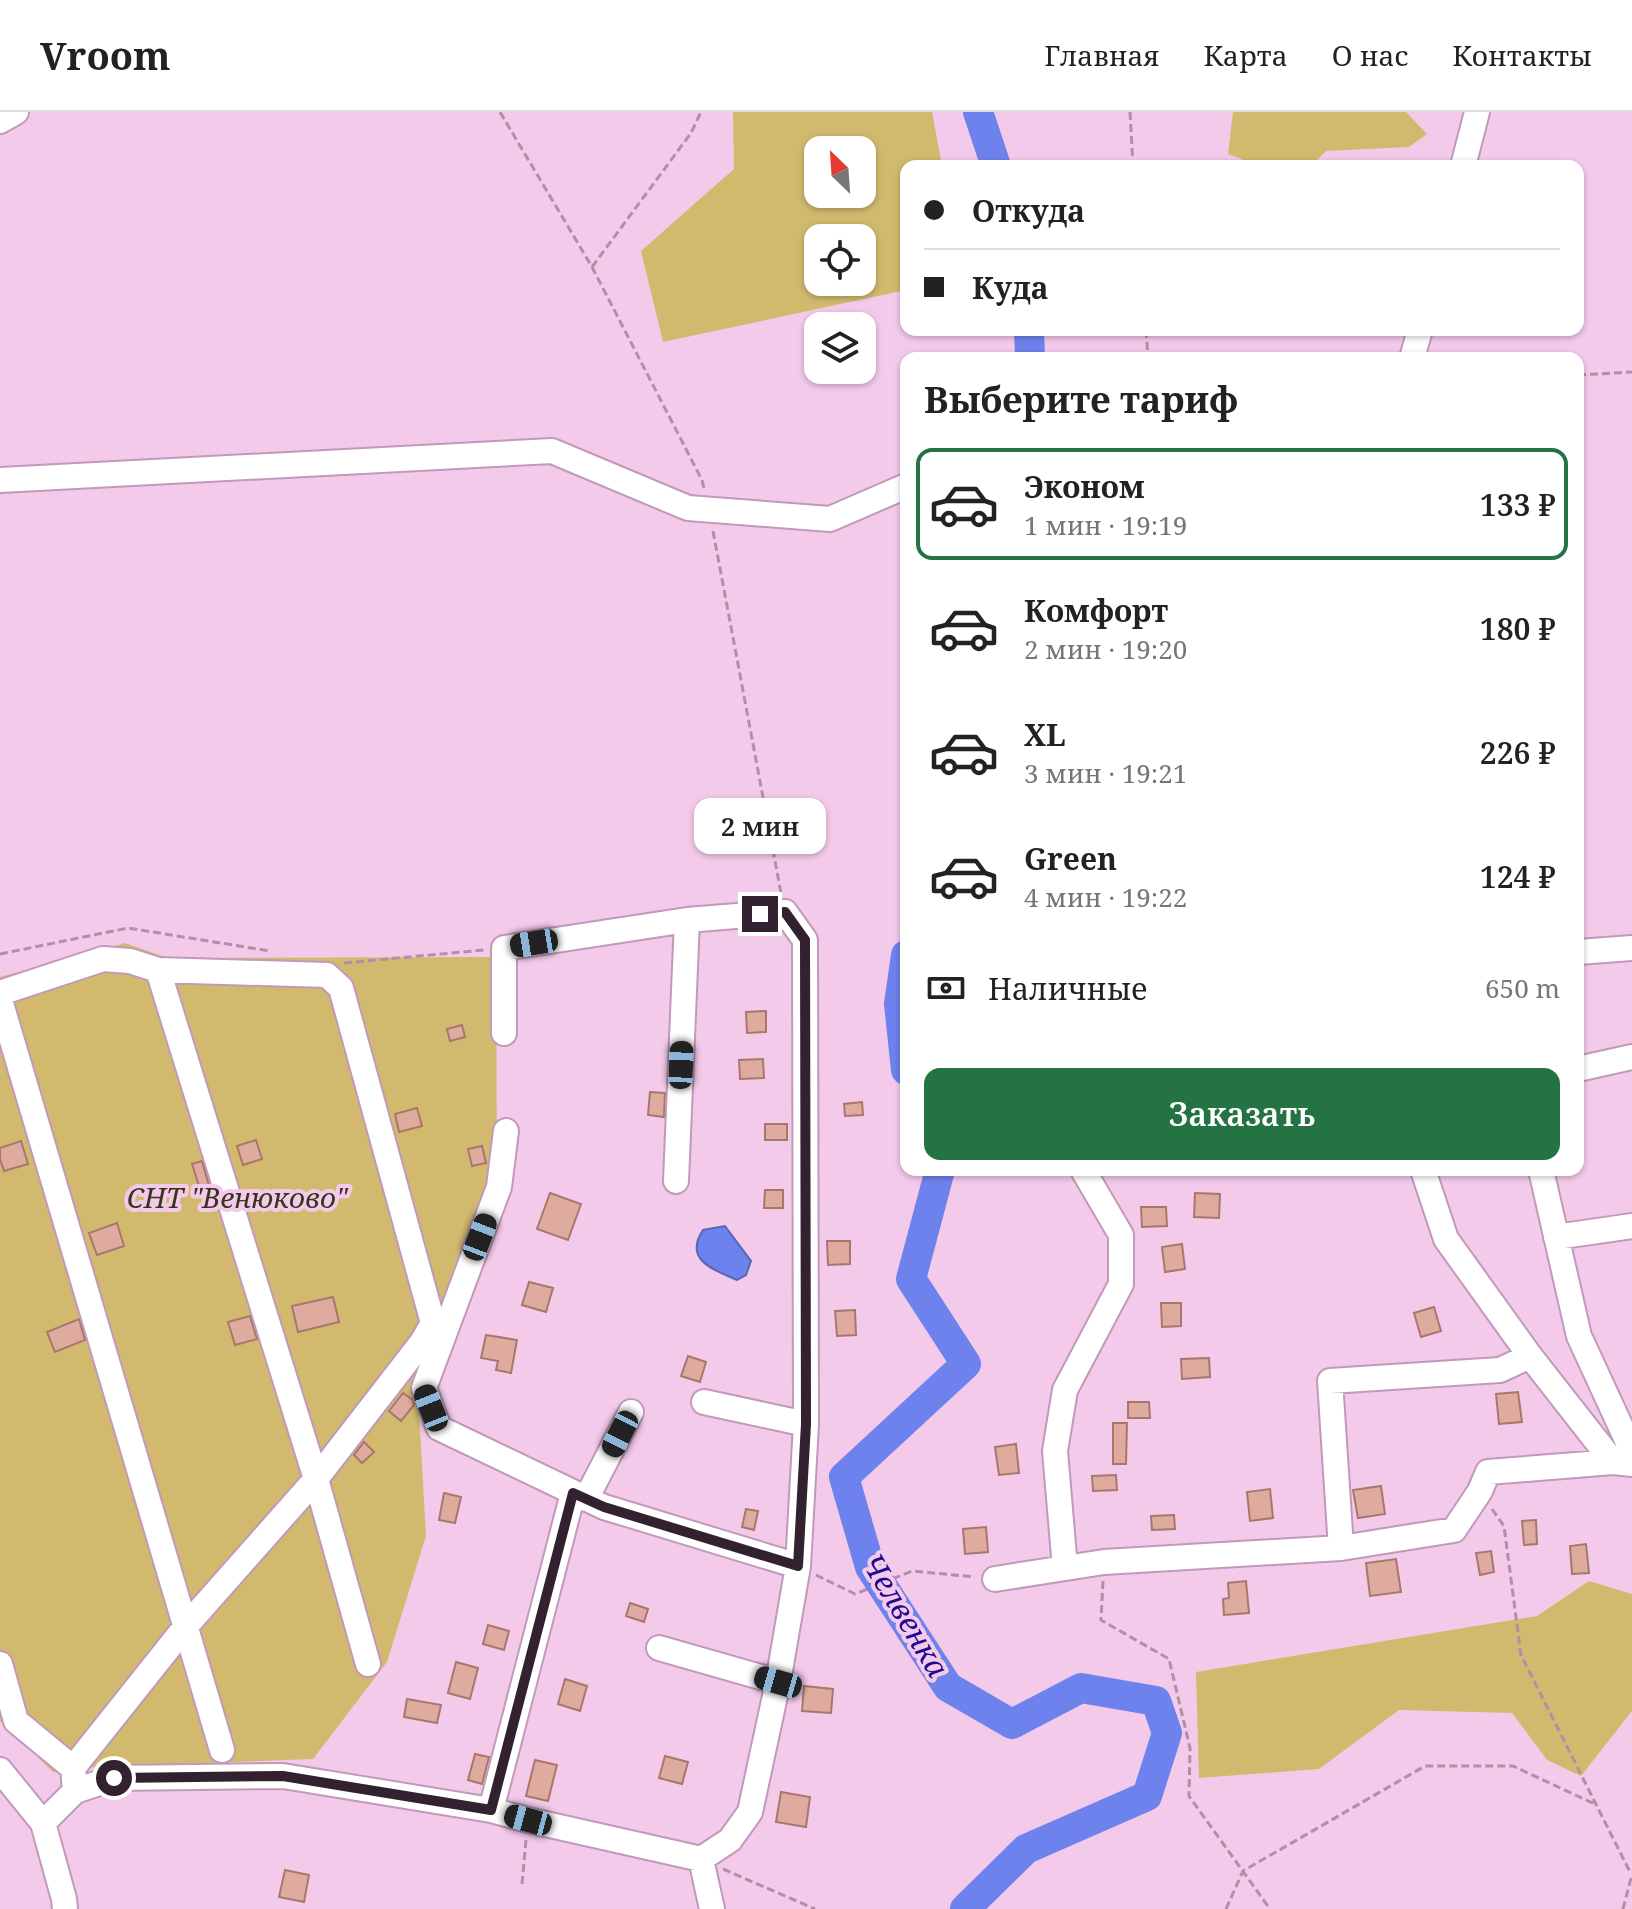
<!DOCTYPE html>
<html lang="ru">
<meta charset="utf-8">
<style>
:root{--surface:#fff;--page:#f6f6f6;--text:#222;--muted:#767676;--line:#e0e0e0;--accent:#237343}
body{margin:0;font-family:"Noto Serif",serif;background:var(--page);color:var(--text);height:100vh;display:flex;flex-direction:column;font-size:30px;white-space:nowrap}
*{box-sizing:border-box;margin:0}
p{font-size:26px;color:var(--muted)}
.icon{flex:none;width:44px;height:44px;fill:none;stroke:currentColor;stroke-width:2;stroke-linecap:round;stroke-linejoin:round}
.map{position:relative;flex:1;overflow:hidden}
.sheet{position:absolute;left:900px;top:240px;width:684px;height:824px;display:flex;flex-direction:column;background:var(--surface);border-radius:16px;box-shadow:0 2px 6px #0004}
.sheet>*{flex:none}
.guide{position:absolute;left:900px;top:48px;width:684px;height:176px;border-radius:16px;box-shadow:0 2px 6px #0004;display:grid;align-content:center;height:176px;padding:0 24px;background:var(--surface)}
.needle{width:52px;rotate:335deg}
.fabs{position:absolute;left:804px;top:24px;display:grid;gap:16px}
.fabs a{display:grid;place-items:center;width:72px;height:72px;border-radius:16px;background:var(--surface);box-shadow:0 2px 6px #0004;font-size:40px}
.end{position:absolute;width:36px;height:36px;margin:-18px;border:10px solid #32222f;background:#fff;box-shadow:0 0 0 4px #fff}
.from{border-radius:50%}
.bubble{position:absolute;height:56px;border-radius:16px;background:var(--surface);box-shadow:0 2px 6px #0004;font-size:26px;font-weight:600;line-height:56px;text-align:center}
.car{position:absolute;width:24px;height:48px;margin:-24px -12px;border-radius:10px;box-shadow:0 0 6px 2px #0007;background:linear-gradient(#222 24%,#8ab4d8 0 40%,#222 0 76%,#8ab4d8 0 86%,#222 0)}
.guide b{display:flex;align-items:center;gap:28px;height:76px;font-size:30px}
.guide b+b{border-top:2px solid var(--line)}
.guide i{width:20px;height:20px;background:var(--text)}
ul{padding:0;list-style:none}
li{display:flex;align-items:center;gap:24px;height:112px;margin:0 16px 12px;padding:0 8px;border:4px solid transparent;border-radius:16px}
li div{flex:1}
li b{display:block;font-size:30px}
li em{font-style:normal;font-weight:600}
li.active{border-color:var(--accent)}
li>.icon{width:72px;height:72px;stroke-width:1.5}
h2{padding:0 24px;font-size:36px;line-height:96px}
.pay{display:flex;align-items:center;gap:20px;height:88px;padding:0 24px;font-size:30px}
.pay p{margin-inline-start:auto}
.cta{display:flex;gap:16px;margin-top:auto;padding:16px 24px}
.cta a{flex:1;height:92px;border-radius:16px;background:var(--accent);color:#fff;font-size:32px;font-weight:600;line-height:92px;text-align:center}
header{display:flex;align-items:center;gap:48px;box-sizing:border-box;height:112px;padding:0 40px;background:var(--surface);border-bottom:2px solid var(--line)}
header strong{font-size:38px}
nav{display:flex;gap:44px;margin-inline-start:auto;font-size:28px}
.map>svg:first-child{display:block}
.green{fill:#d1ba6e;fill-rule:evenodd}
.water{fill:#6e82ed;stroke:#5c65b4;stroke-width:2}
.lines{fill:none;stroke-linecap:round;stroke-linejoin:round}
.river{stroke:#6e82ed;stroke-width:30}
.building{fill:#dfab9f;stroke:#a8776c;stroke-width:2}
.minor-casing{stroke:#c199ba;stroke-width:28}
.path{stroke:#b08fa9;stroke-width:3;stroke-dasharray:8 4;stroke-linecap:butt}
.minor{stroke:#fff;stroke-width:24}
.route{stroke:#32222f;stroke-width:10}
.labels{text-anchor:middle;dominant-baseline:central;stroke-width:8;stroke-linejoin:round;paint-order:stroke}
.park-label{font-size:28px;font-style:italic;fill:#3b341d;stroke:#f4caeb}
.water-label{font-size:30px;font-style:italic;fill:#1f098f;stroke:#f4caeb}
</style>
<header>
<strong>Vroom</strong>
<nav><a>Главная</a><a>Карта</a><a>О нас</a><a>Контакты</a></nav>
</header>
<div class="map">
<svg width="1632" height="1797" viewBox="0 0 1632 1797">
<rect width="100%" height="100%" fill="#f4caeb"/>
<!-- green -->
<path class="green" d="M733,0h199l10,54h-36v124l-243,52 -22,-91 93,-82zM818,38h44v44h-44zM862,126v44h-44v-44z
M1233,0h173l21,22 -18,13 -83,4 -15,15h-51l-32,-12z
M125,831l43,15 328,-1 1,217 -79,220 8,142 -39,126 -74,97 -240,9 -20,4 -53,-51v-744z
M1589,1469l43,13v117l-51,65 -34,-16 -35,-47 -113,-3 -80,59 -120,9 -3,-106 341,-56z"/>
<!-- water -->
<path class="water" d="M725,1114l26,35 -5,14 -9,5c-23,-10 -54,-20 -34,-50z"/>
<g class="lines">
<!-- river -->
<path class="river" d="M978,0l18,54
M1029,218l1,28
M906,843l-7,49 7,66
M940,1058l-29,109 55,85 -122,113 26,90 78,120 64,37 69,-36 75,13 11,32 -20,63 -121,53 -61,60"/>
</g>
<!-- building -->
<path class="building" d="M766,899v21l-19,1 -1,-21z
M462,913l3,12 -15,4 -3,-12z
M763,947l1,19 -24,1 -1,-19z
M650,980l15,1 -1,24 -16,-2z
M862,990l1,13 -18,1 -1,-12z
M417,996l5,18 -23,6 -4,-18z
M765,1012h22v16h-22z
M256,1028l6,19 -19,6 -6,-19z
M21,1029l7,23 -24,7 -4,-12v-11z
M482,1034l4,17 -14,3 -4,-17z
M202,1049l7,25 -9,3 -8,-25z
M765,1078h18v18h-19z
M550,1081l31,11 -13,36 -31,-11z
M1195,1081l25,1 -1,24 -25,-1z
M1141,1095h25l1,19 -25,1z
M117,1111l7,23 -27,9 -8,-22z
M827,1129h23v23l-22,1z
M1182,1132l3,25 -20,3 -3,-25z
M529,1170l24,6 -7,24 -24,-7z
M333,1185l6,25 -41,10 -6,-26z
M1161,1191h20v23l-19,1z
M1434,1195l7,24 -20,6 -7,-24z
M855,1198l1,25 -19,1 -2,-25z
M250,1204l7,23 -22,6 -7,-23z
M79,1207l6,21 -30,12 -8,-20z
M486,1223l31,5 -6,33 -15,-3 2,-9 -17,-3z
M688,1244l18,6 -6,20 -19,-6z
M1209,1246l1,19 -28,2 -1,-20z
M1518,1280l4,30 -23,2 -3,-30z
M403,1281l10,7 1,5 -13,16 -12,-10z
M1128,1290h21l1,16h-22z
M1113,1311h14l-1,41h-13z
M364,1330l10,10 -12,11 -8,-8z
M1016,1332l3,29 -20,2 -4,-28z
M1116,1363l1,15 -24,1 -1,-15z
M1381,1374l4,28 -27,4 -5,-28z
M1270,1377l3,29 -23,3 -3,-29z
M444,1381l17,4 -6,26 -16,-3z
M746,1397l12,2 -4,19 -12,-3z
M1174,1403l1,14 -23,1 -1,-14z
M1536,1408l1,24 -13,1 -2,-24z
M986,1415l2,25 -23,2 -2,-25z
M1586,1432l3,29 -17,1 -2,-28z
M1491,1439l3,21 -14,3 -4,-22z
M1396,1447l5,33 -31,4 -4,-33z
M1246,1469l3,32 -25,2 -1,-16 6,-1 -1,-15z
M630,1491l18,6 -4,13 -18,-6z
M488,1513l21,6 -5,19 -21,-6z
M456,1550l22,6 -8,31 -22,-6z
M565,1567l22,7 -7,25 -22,-7z
M804,1574l29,3 -2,24 -29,-2z
M407,1587l34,6 -4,18 -33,-6z
M475,1642l14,3 -7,27 -14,-4z
M665,1644l23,6 -6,22 -23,-6z
M535,1648l22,5 -9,36 -22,-5z
M781,1680l29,5 -4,30 -30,-5z
M285,1758l24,5 -5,27 -25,-5z"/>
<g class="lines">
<!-- minor casing -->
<g class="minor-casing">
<path id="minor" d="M0,9l16,-9
M1463,54l14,-54
M1412,246l8,-28
M0,368l552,-29 136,57 142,11 76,-33
M1578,840l54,-4
M158,858l158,509 52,185
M0,881l103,-34 27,2 28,9 169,5 14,13 92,335 -11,19 -106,137 -130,147 -113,142 2,23
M0,888l222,750
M1578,957l54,-12
M506,1019l-7,56 -75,201 15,40 165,79 194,59
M1423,1058l23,69 84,117 83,106
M1541,1058l38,166 47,102 6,16
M676,1069l11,-261
M1556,1125l76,-11
M704,1290l102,22
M586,1387l45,-87
M1341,1436l-11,-167 170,-11 30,-14
M1065,1456l-10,-117 10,-61 56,-106v-49l-38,-65
M995,1467l109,-17 237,-14 113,-18 26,-39 8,-19 125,-10 19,2
M659,1536l119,34
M0,1552l16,57 57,47
M0,1658l43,53 21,76 1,10
M491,1698l82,-317
M43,1711l32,-32 39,-13 169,-2 208,34 37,10 173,39 29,-19 20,-28 28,-130 20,-116 8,-142 -1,-484 -20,-28 -98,8 -183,28v85
M701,1747l11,50"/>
</g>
<!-- path -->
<path class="path" d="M500,0l92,155 110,213 2,8
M1130,0l3,54
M592,155l99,-134 10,-21
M1146,218l2,28
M1578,263l54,-3
M713,419l68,362
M0,842l128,-26 142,23
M344,851l140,-13
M1492,1397l12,17 17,129 110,219
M816,1463l39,19 57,-23 63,6
M1103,1469l-2,39 68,39 21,89 -1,48 81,113
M723,1757l92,40
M522,1772l4,-44
M1226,1797l17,-38 182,-105h88l84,39
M1623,1797l9,-35"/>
<!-- minor -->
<use href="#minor" class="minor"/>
</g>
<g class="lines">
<!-- route -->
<path class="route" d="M114,1666l169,-2 208,34 82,-317 31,14 194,59 8,-142 -1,-484 -20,-28 -25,2"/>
</g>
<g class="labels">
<!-- park labels -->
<g class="park-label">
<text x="237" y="1085">СНТ "Венюково"</text>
</g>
<!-- water labels -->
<g class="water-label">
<text transform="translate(906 1503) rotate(59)">Челвенка</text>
</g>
</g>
</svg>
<div class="fabs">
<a><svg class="needle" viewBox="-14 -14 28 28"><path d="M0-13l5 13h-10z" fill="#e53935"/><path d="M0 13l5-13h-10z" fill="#767676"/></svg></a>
<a><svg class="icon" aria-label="locate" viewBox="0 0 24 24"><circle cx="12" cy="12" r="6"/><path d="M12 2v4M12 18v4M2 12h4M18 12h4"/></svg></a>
<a><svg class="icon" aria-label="layers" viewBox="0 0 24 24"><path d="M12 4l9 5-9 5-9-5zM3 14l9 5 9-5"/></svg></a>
</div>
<i class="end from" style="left:114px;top:1666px"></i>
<i class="end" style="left:760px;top:802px"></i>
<div class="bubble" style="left:694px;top:686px;width:132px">2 мин</div>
<i class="car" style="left:534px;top:831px;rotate:261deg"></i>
<i class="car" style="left:681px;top:953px;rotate:2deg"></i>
<i class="car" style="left:480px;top:1125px;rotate:21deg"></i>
<i class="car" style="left:431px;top:1296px;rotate:338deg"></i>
<i class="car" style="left:620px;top:1322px;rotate:207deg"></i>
<i class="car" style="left:778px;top:1570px;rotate:286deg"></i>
<i class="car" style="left:528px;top:1708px;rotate:285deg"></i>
<div class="guide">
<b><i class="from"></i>Откуда</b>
<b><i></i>Куда</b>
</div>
<section class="sheet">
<h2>Выберите тариф</h2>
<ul>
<li class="active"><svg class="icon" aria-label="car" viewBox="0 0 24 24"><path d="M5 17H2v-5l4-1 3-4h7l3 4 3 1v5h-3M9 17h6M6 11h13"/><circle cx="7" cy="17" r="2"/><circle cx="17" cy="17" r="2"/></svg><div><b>Эконом</b><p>1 мин · 19:19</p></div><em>133 ₽</em></li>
<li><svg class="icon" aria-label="car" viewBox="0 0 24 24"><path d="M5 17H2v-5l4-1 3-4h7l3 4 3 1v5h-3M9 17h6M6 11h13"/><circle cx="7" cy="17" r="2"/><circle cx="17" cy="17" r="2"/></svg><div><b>Комфорт</b><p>2 мин · 19:20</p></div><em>180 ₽</em></li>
<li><svg class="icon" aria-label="car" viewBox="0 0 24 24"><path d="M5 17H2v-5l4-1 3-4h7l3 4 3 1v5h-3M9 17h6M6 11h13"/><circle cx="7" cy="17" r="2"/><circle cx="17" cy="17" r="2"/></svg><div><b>XL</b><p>3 мин · 19:21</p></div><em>226 ₽</em></li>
<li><svg class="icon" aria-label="car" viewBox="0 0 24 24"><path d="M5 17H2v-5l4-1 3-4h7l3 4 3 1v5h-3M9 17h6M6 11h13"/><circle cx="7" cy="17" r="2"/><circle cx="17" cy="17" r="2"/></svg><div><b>Green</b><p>4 мин · 19:22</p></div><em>124 ₽</em></li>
</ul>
<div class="pay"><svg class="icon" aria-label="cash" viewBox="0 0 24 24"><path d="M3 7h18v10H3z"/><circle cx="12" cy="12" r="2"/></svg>Наличные<p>650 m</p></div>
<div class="cta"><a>Заказать</a></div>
</section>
</div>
